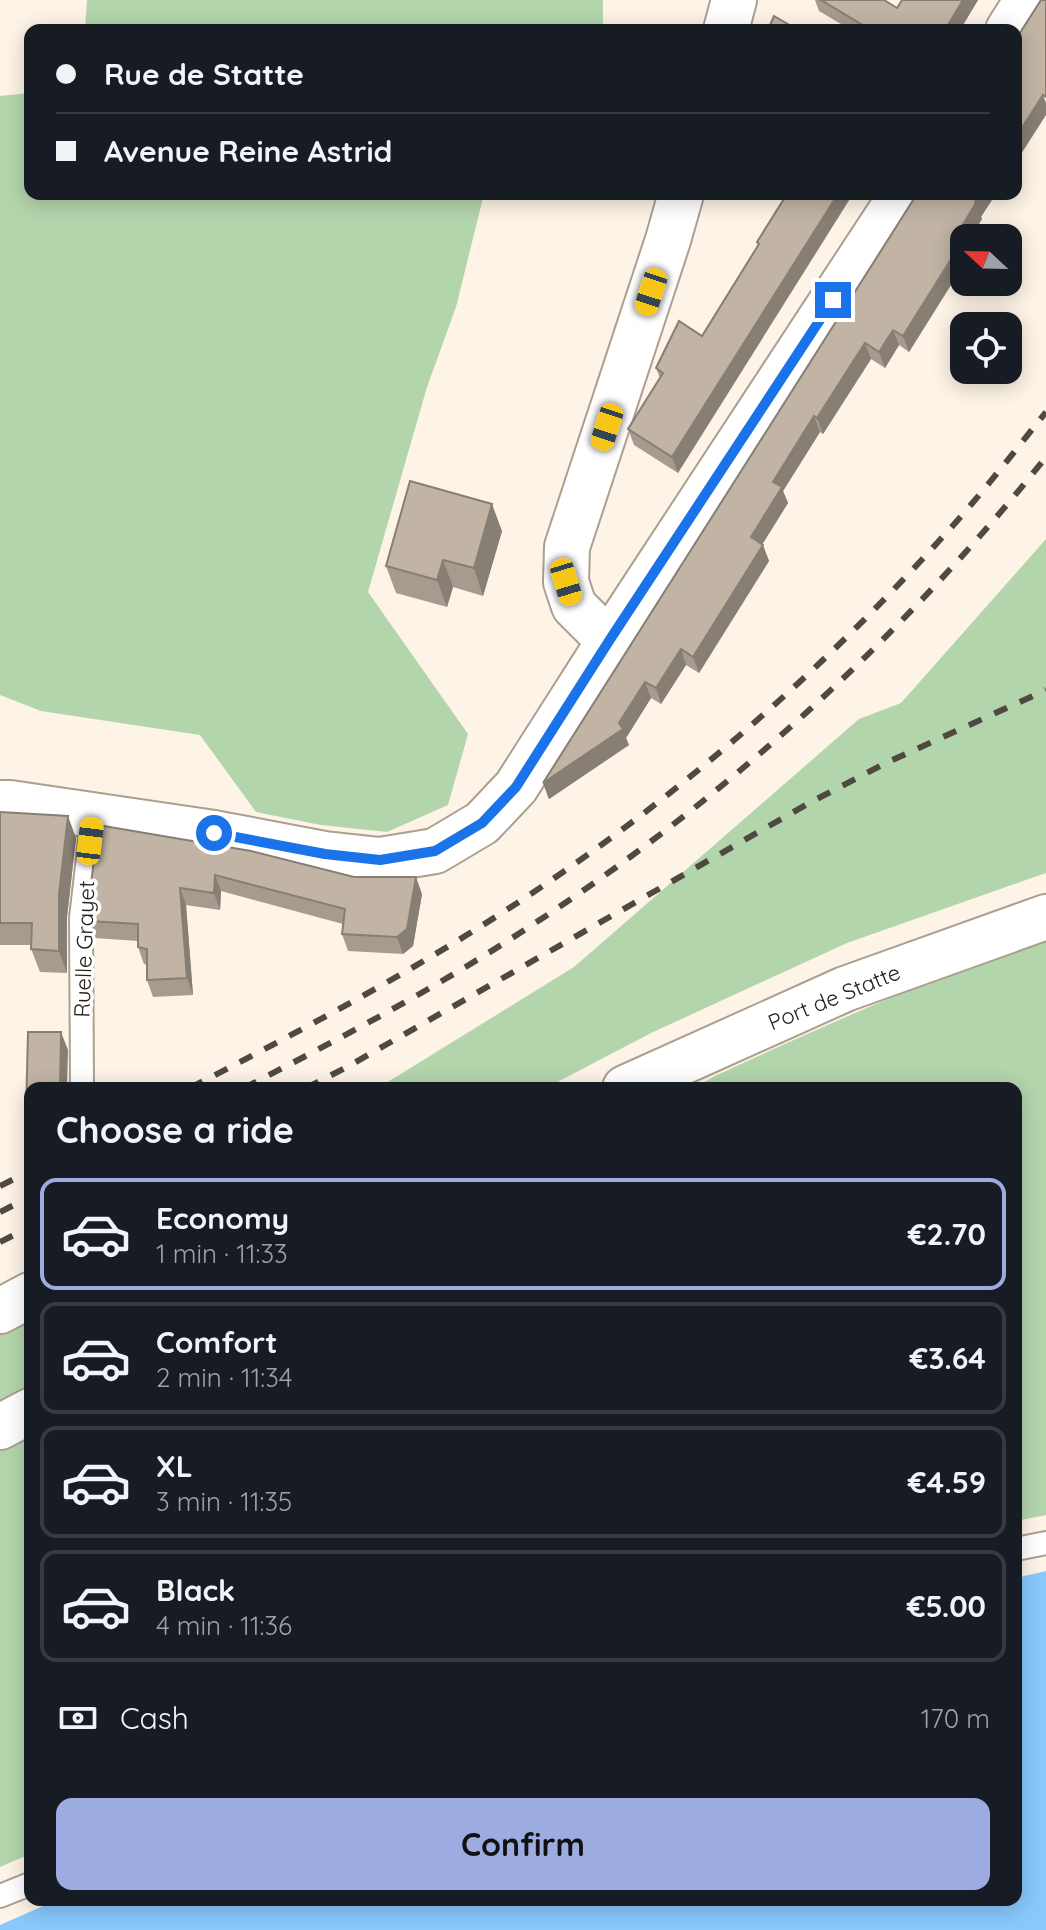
<!DOCTYPE html>
<meta charset="utf-8">
<style>
:root{--surface:#171b24;--page:#20242c;--text:#f1f3f6;--muted:#9ea1a6;--line:#363941;--accent:#9cabe0}
body{margin:0;font-family:Quicksand,sans-serif;background:var(--page);color:var(--text);height:100vh;display:flex;flex-direction:column;font-size:30px;white-space:nowrap}
*{box-sizing:border-box;margin:0}
p{font-size:26px;color:var(--muted)}
.icon{flex:none;width:44px;height:44px;fill:none;stroke:currentColor;stroke-width:2;stroke-linecap:round;stroke-linejoin:round}
.map{position:relative;flex:1;overflow:hidden}
.drawer{position:absolute;left:24px;top:1082px;width:998px;height:824px;display:flex;flex-direction:column;background:var(--surface);border-radius:16px;box-shadow:0 4px 20px #0003}
.drawer>*{flex:none}
.hud{position:absolute;left:24px;top:24px;width:998px;height:176px;border-radius:16px;box-shadow:0 4px 20px #0003;display:grid;align-content:center;height:176px;padding:0 32px;background:var(--surface)}
.needle{width:52px;rotate:292deg}
.fabs{position:absolute;left:950px;top:224px;display:grid;gap:16px}
.fabs a{display:grid;place-items:center;width:72px;height:72px;border-radius:16px;background:var(--surface);box-shadow:0 4px 20px #0003;font-size:40px}
.end{position:absolute;width:36px;height:36px;margin:-18px;border:10px solid #1a73e8;background:#fff;box-shadow:0 0 0 4px #fff}
.from{border-radius:50%}
.car{position:absolute;width:24px;height:48px;margin:-24px -12px;border-radius:10px;box-shadow:0 0 6px 2px #0007;background:linear-gradient(#f5c518 24%,#345 0 40%,#f5c518 0 76%,#345 0 86%,#f5c518 0)}
.hud b{display:flex;align-items:center;gap:28px;height:76px;font-size:30px}
.hud b+b{border-top:2px solid var(--line)}
.hud i{width:20px;height:20px;background:var(--text)}
ul{padding:0;list-style:none}
li{display:flex;align-items:center;gap:24px;height:112px;margin:0 16px 12px;padding:0 16px;border:4px solid var(--line);border-radius:16px}
li div{flex:1}
li b{display:block;font-size:30px}
li em{font-style:normal;font-weight:700}
li.current{border-color:var(--accent)}
li>.icon{width:72px;height:72px;stroke-width:1.5}
h2{padding:0 32px;font-size:36px;line-height:96px}
.pay{display:flex;align-items:center;gap:20px;height:88px;padding:0 32px;font-size:30px}
.pay p{margin-inline-start:auto}
.action{display:flex;gap:16px;margin-top:auto;padding:16px 32px}
.action a{flex:1;height:92px;border-radius:16px;background:var(--accent);color:#111;font-size:32px;font-weight:700;line-height:92px;text-align:center}
.map>svg:first-child{display:block}
.green{fill:#b3d5ac}
.water{fill:#88c8fc}
.lines{fill:none;stroke-linecap:round;stroke-linejoin:round}
.lane-casing{stroke:#ab9f90;stroke-width:26}
.street-casing{stroke:#ab9f90;stroke-width:48}
.secondary-casing{stroke:#ab9f90;stroke-width:48}
.primary-casing{stroke:#ab9f90;stroke-width:48}
.lane{stroke:#fff;stroke-width:22}
.street{stroke:#fff;stroke-width:44}
.secondary{stroke:#fff;stroke-width:44}
.primary{stroke:#fff;stroke-width:44}
.rail{stroke:#4f4942;stroke-width:6;stroke-dasharray:14 14;stroke-linecap:butt}
.wall{fill:#a69b8e}
.shaded-wall{fill:#877e74}
.building{fill:#c1b4a5;stroke:#877e74;stroke-width:2}
.route{stroke:#1a73e8;stroke-width:10}
.labels{text-anchor:middle;dominant-baseline:central;stroke-width:7;stroke-linejoin:round;paint-order:stroke}
.street-label{font-size:22px;fill:#26211b;stroke:#fff}
</style>
<div class="map">
<svg width="1046" height="1930" viewBox="0 0 1046 1930">
<rect width="100%" height="100%" fill="#fdf3e6"/>
<!-- green -->
<path class="green" d="M87,0h516v30h-518z
M30,93v101h454l-28,113 -29,80 -59,205 100,142 -20,71 -61,27 -66,-7 -65,-13 -56,-77 -159,-24 -41,-16v-599z
M1046,539v334l-199,70 -196,90 -105,55h-168l196,-121 285,-248 42,-16z
M1046,940v575l-30,6v-433h-322l21,-12c108,-50 217,-99 331,-136z
M30,1295v116l-30,16v-116z
M30,1434v420l-30,13v-418z"/>
<!-- water -->
<path class="water" d="M1046,1571v359h-1046v-5l57,-25h959v-322z"/>
<g class="lines">
<!-- lane casing -->
<g class="lane-casing">
<path id="lane" d="M82,1084l-1,-166 12,-103
M1016,1549l30,-6
M0,1896l30,-12"/>
</g>
<!-- street casing -->
<g class="street-casing">
<path id="street" d="M726,30l8,-30
M609,641l-35,-35 -8,-24 1,-35 101,-307 13,-46
M0,1311l30,-16"/>
</g>
<!-- secondary casing -->
<g class="secondary-casing">
<path id="secondary" d="M625,1088l220,-99 201,-72
M0,1427l30,-16"/>
</g>
<!-- primary casing -->
<g class="primary-casing">
<path id="primary" d="M1008,30l19,-30
M0,803h10l204,30 111,21 55,6 55,-9 47,-28 34,-36 93,-146 293,-447"/>
</g>
<!-- lane -->
<use href="#lane" class="lane"/>
<!-- street -->
<use href="#street" class="street"/>
<!-- secondary -->
<use href="#secondary" class="secondary"/>
<!-- primary -->
<use href="#primary" class="primary"/>
<!-- rail -->
<path class="rail" d="M190,1088c110,-57 218,-114 321,-181 157,-102 301,-226 427,-365 38,-41 73,-86 108,-130
M244,1088c97,-50 194,-101 285,-161 194,-126 373,-289 517,-470
M306,1088l41,-21 464,-265 75,-39 160,-73
M0,1186l30,-15
M0,1212l30,-15
M0,1242l30,-15"/>
</g>
<!-- wall -->
<path class="wall" d="M815,0h69l13,8 5,-8h76l-18,30h-109l-32,-19z
M787,194l-109,279 -44,-28 -6,-16 32,-51 -4,-10 46,-32 56,-90 -1,-4z
M917,194l64,23 1,2 -12,19h-6l-2,13 2,5v8l-55,88 -10,-7 -14,23 -14,-9 -48,75 -3,-2 -37,59 5,12 -26,41 7,17 -70,112 -13,-8 -25,39 -10,-6 -25,40 3,7 -80,54 -6,-16z
M502,531l-19,65 -30,-9 -6,20 -51,-14 -10,-27z
M0,812l76,26 -9,79v56l-27,-1 -9,-23 1,-4h-32z
M98,825l324,69 -9,52 -10,8 -55,-3 -6,-17 1,-10 -122,-33 -1,19 -34,-5 7,90 -40,2 -6,-17v-15l-3,-1 -6,-17v-6l-43,-3 -6,-17z"/>
<!-- shaded-wall -->
<path class="shaded-wall" d="M963,0h15l-18,30h-15z
M1043,95l3,8v12l-30,47v-25z
M838,194h15l-175,279 -6,-16z
M980,194h16l-15,23 1,2 -12,19h-6v10l-2,3 2,5v8l-55,88 -6,-16 50,-95z
M893,330l6,15 -14,23 -6,-16z
M865,343l6,16 -48,75 -6,-16z
M814,416l6,16 -37,59 5,12 -31,50 -6,-16 22,-55z
M492,504l10,27 -19,65 -9,-28z
M763,545l6,16 -70,112 -6,-16z
M443,560l10,27 -6,20 -10,-27z
M681,649l5,16 -25,39 -5,-16z
M645,682l6,16 -25,40 3,7 -80,54 -6,-16 76,-60z
M68,816l8,22 -9,79v56l-8,-22v-57z
M215,875l6,16 -1,19 -6,-17z
M416,877l6,17 -9,52 -10,8 -6,-17z
M180,888l6,17 7,90 -6,-17z
M61,1032l7,18 -1,38h-7z"/>
<!-- building -->
<path class="building" d="M821,0h63l13,8 5,-8h61l-18,30h-74z
M1041,0h5v97l-3,-2 -27,42v-98z
M774,16l24,14h-30z
M787,194h51l-166,263 -44,-28 35,-56 -7,-5 23,-47 23,15 57,-92 -2,-2z
M917,194h63l-5,8 1,1 -23,38 7,4 -57,91 -10,-6 -14,22 -14,-9 -48,75 -3,-2 -41,66 9,5 -31,50 12,8 -70,112 -12,-8 -25,39 -11,-6 -26,41 4,6 -80,54z
M410,481l82,23 -18,64 -31,-8 -6,20 -51,-14z
M0,812l68,4 -9,78v57l-28,-2 1,-26h-32z
M98,825l153,26 103,26h62l-9,52 -10,8 -55,-3 3,-25 -130,-34 -1,18 -34,-5 7,90 -40,2v-31l-9,-2v-23l-49,-3v-19z
M28,1032h33l-1,56h-30v23l-4,1z"/>
<g class="lines">
<!-- route -->
<path class="route" d="M214,833l111,21 55,6 55,-9 47,-28 34,-36 93,-146 224,-341"/>
</g>
<g class="labels">
<!-- street labels -->
<g class="street-label">
<text transform="translate(84 949) rotate(-88)">Ruelle Grayet</text>
<text transform="translate(834 997) rotate(-22)">Port de Statte</text>
</g>
</g>
</svg>
<div class="fabs">
<a><svg class="needle" viewBox="-14 -14 28 28"><path d="M0-13l5 13h-10z" fill="#e53935"/><path d="M0 13l5-13h-10z" fill="#9ea1a6"/></svg></a>
<a><svg class="icon" aria-label="locate" viewBox="0 0 24 24"><circle cx="12" cy="12" r="6"/><path d="M12 2v4M12 18v4M2 12h4M18 12h4"/></svg></a>
</div>
<i class="end from" style="left:214px;top:833px"></i>
<i class="end" style="left:833px;top:300px"></i>
<i class="car" style="left:651px;top:292px;rotate:198deg"></i>
<i class="car" style="left:607px;top:427px;rotate:198deg"></i>
<i class="car" style="left:566px;top:582px;rotate:163deg"></i>
<i class="car" style="left:90px;top:841px;rotate:7deg"></i>
<div class="hud">
<b><i class="from"></i>Rue de Statte</b>
<b><i></i>Avenue Reine Astrid</b>
</div>
<section class="drawer">
<h2>Choose a ride</h2>
<ul>
<li class="current"><svg class="icon" aria-label="car" viewBox="0 0 24 24"><path d="M5 17H2v-5l4-1 3-4h7l3 4 3 1v5h-3M9 17h6M6 11h13"/><circle cx="7" cy="17" r="2"/><circle cx="17" cy="17" r="2"/></svg><div><b>Economy</b><p>1 min · 11:33</p></div><em>€2.70</em></li>
<li><svg class="icon" aria-label="car" viewBox="0 0 24 24"><path d="M5 17H2v-5l4-1 3-4h7l3 4 3 1v5h-3M9 17h6M6 11h13"/><circle cx="7" cy="17" r="2"/><circle cx="17" cy="17" r="2"/></svg><div><b>Comfort</b><p>2 min · 11:34</p></div><em>€3.64</em></li>
<li><svg class="icon" aria-label="car" viewBox="0 0 24 24"><path d="M5 17H2v-5l4-1 3-4h7l3 4 3 1v5h-3M9 17h6M6 11h13"/><circle cx="7" cy="17" r="2"/><circle cx="17" cy="17" r="2"/></svg><div><b>XL</b><p>3 min · 11:35</p></div><em>€4.59</em></li>
<li><svg class="icon" aria-label="car" viewBox="0 0 24 24"><path d="M5 17H2v-5l4-1 3-4h7l3 4 3 1v5h-3M9 17h6M6 11h13"/><circle cx="7" cy="17" r="2"/><circle cx="17" cy="17" r="2"/></svg><div><b>Black</b><p>4 min · 11:36</p></div><em>€5.00</em></li>
</ul>
<div class="pay"><svg class="icon" aria-label="cash" viewBox="0 0 24 24"><path d="M3 7h18v10H3z"/><circle cx="12" cy="12" r="2"/></svg>Cash<p>170 m</p></div>
<div class="action"><a>Confirm</a></div>
</section>
</div>
